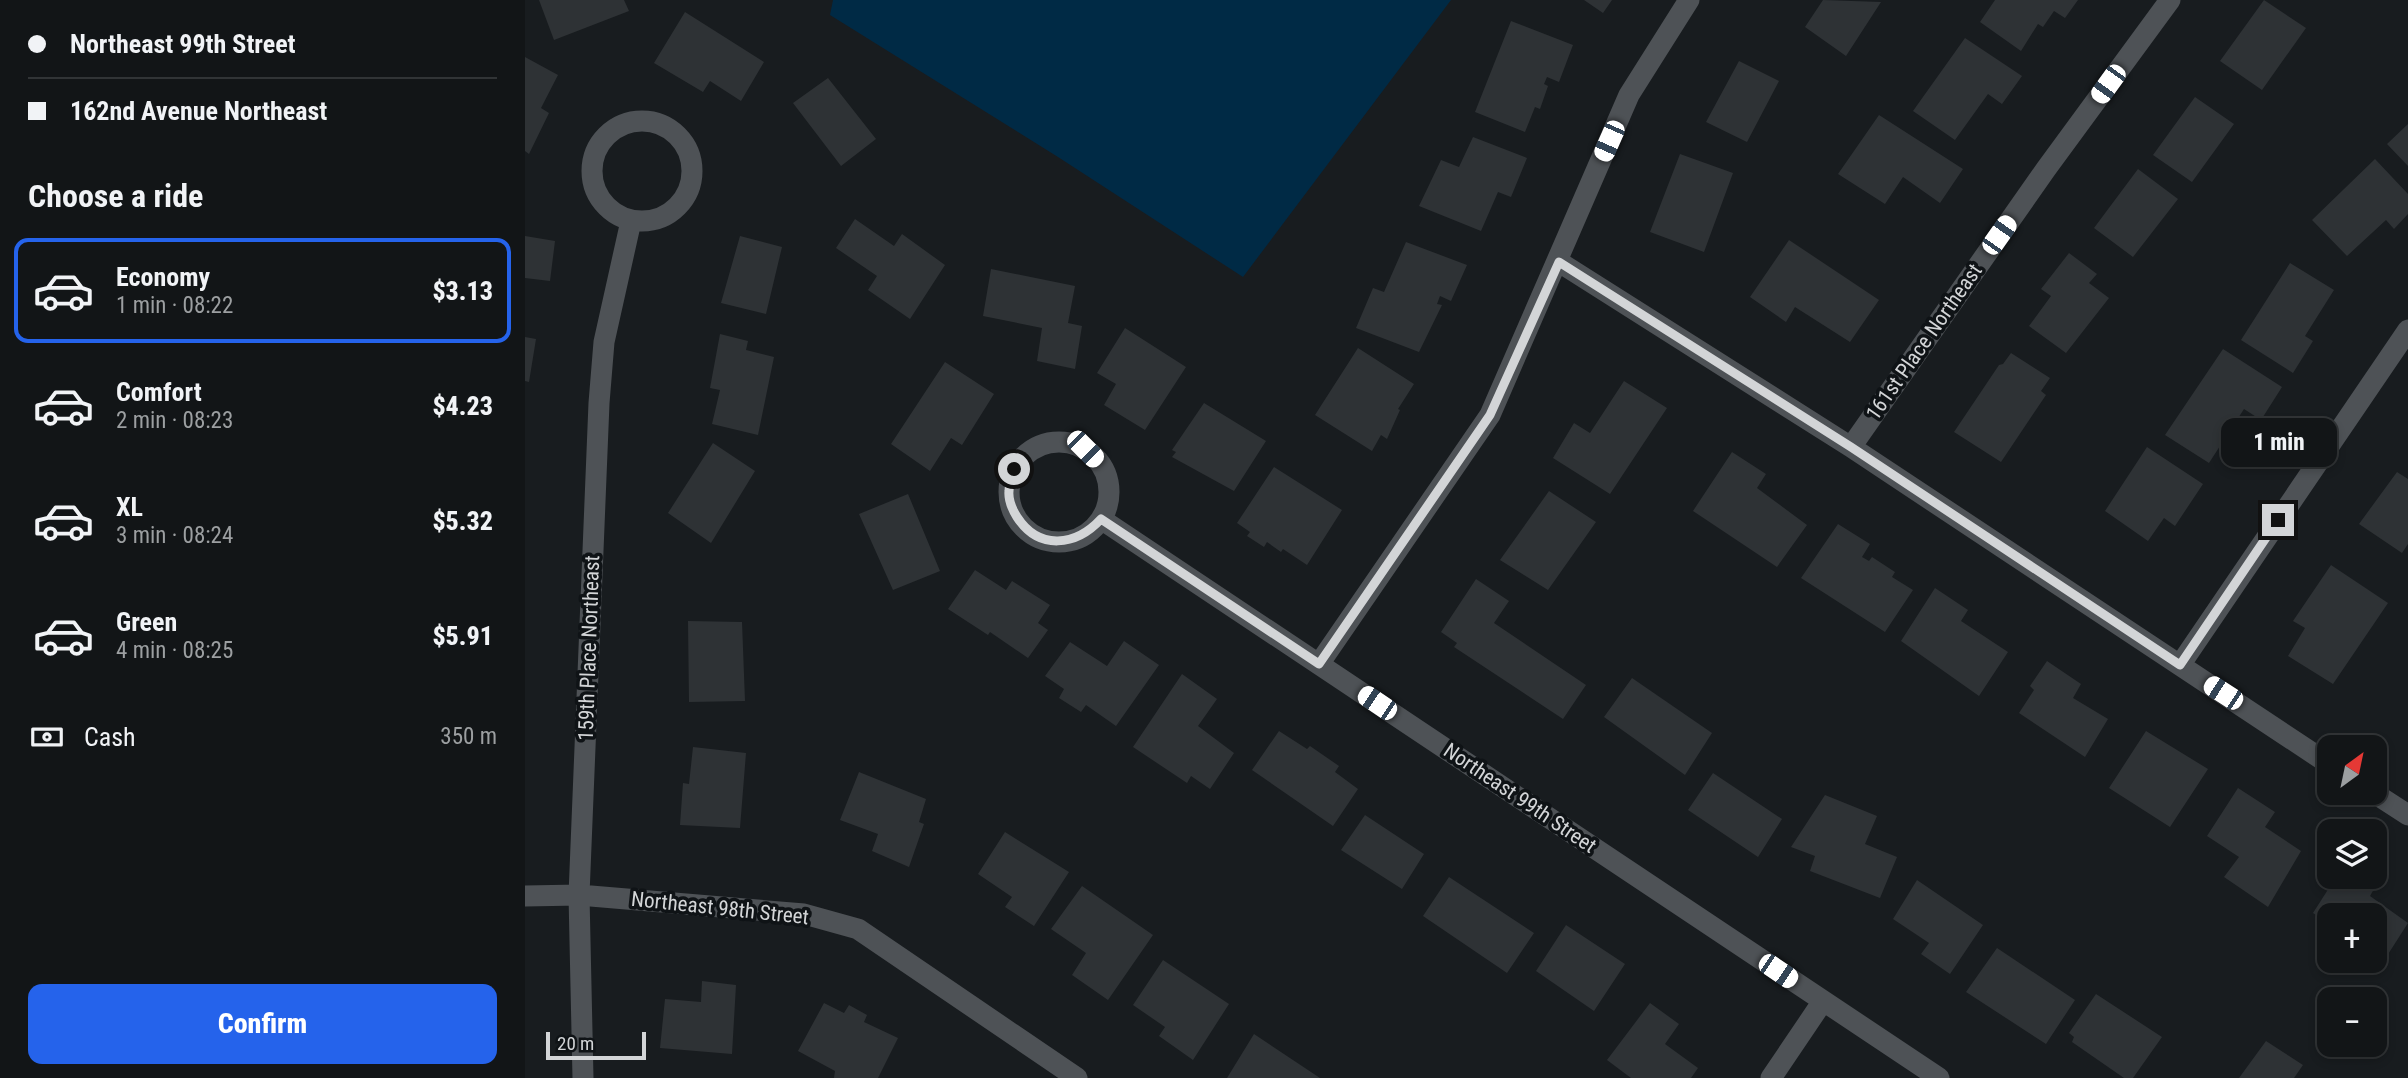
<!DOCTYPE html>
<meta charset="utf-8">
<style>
:root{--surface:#121517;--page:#1f2224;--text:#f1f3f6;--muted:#9c9fa1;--line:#313436;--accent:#2563eb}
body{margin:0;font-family:"Roboto Condensed",sans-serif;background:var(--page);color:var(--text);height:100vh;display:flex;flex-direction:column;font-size:26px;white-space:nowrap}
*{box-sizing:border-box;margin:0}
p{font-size:23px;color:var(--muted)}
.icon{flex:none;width:38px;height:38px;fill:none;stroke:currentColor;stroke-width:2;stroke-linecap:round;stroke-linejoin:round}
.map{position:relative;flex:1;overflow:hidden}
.panel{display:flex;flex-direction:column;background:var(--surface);width:525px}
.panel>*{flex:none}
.top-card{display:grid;align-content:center;height:154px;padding:0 28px;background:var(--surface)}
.needle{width:46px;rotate:33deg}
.fabs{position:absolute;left:1792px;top:735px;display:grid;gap:14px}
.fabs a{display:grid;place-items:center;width:70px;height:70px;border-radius:14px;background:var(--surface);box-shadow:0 4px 10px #0003,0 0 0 2px var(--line);font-size:35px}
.scale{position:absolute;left:21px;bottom:18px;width:100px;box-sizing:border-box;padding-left:7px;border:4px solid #d3d5d7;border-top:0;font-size:19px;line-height:24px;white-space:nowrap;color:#d3d5d7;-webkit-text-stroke:5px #0f1316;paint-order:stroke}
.end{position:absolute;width:32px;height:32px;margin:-16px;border:9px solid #d3d5d7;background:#111;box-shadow:0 0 0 4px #111}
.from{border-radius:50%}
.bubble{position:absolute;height:49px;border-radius:14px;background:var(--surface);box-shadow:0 4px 10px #0003,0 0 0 2px var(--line);font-size:23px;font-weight:800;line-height:49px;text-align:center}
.car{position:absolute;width:21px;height:42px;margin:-21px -10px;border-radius:9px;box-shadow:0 0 5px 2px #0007;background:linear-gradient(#fff 24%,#345 0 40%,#fff 0 76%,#345 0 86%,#fff 0)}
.top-card b{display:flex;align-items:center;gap:24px;height:66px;font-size:26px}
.top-card b+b{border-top:2px solid var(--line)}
.top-card i{width:18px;height:18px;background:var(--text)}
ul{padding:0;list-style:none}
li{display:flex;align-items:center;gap:21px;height:105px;margin:0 14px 10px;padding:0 14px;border:4px solid transparent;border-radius:14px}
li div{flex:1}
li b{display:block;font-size:26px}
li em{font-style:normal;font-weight:800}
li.current{border-color:var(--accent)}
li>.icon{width:63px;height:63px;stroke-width:1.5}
h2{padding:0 28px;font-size:32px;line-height:84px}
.pay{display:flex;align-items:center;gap:18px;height:77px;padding:0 28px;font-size:26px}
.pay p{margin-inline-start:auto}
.button{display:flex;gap:14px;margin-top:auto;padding:14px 28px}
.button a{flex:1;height:80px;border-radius:14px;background:var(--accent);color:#fff;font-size:28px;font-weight:800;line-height:80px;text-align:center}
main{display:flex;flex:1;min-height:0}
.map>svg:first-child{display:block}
.green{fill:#002a45}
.building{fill:#2e3235}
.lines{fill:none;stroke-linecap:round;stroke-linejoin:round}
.street{stroke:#4e5256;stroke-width:21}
.route{stroke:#d3d5d7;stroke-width:9}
.labels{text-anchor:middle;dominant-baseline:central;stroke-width:7;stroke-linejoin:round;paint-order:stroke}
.street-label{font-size:21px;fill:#d3d5d7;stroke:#0f1316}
</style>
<main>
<section class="panel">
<div class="top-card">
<b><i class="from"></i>Northeast 99th Street</b>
<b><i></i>162nd Avenue Northeast</b>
</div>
<h2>Choose a ride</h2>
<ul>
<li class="current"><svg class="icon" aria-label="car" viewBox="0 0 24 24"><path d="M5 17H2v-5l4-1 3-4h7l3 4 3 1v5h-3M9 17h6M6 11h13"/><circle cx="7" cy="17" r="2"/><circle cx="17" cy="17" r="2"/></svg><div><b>Economy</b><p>1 min · 08:22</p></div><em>$3.13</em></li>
<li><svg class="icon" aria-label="car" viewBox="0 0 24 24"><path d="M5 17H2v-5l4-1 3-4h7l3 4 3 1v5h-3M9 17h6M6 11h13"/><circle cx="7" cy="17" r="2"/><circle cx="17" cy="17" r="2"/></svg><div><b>Comfort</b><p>2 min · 08:23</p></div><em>$4.23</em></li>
<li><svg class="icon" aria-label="car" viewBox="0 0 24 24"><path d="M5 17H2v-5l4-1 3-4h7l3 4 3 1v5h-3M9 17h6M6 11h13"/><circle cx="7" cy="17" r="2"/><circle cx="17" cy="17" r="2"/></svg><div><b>XL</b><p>3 min · 08:24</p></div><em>$5.32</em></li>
<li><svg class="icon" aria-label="car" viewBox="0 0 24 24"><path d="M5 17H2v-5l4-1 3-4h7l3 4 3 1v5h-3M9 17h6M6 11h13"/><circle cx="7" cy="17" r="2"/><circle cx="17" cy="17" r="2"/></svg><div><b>Green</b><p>4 min · 08:25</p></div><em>$5.91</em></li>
</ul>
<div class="pay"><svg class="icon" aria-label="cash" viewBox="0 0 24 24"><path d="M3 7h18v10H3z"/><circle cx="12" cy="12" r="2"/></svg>Cash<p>350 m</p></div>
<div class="button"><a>Confirm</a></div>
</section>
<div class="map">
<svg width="1883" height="1078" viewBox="0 0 1883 1078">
<rect width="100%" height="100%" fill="#181c1f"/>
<!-- green -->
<path class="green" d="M308,0h618l-208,277 -185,-120 -228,-142z"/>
<!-- building -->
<path class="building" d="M14,0h85l5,11 -75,29z
M1059,0h28l-9,13z
M1298,0l58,2 -35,54 -41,-29z
M1470,0h83l-13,18 -11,-7 -11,16 -5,-3 -17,27 -41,-29z
M1739,0l42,28 -44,62 -42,-29z
M160,12l79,50 -23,39 -31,-20 -7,11 -49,-29z
M986,21l62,24 -14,37 -12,-5 -3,7 4,2 -8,23 -5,-2 -10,25 -50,-20z
M1440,38l57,38 -20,28 -14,-10 -33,46 -42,-29z
M0,57l33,18 -17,33 8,5 -20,41 -4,-3z
M1214,61l40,20 -32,61 -41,-20z
M303,78l48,61 -35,27 -48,-63z
M1670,97l39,27 -42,58 -39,-27z
M1354,115l84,54 -23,34 -37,-26 -18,27 -47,-30z
M1883,124v42l-21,-22z
M948,137l54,21 -16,39 -13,-5 -17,39 -62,-25 22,-46 18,7z
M1155,154l53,19 -29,79 -54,-20z
M1850,159l33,35v20l-14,15 -8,-9 -39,36 -35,-36z
M1613,169l40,30 -45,58 -39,-29z
M330,219l39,27 8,-12 43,31 -35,54 -42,-29 9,-14 -41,-28z
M0,236l30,5 -5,40 -25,-3z
M215,236l42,11 -16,67 -45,-11z
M1264,240l90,60 -29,42 -55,-35 -9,15 -36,-25z
M881,242l61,23 -16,36 -11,-5 -3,8 5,1 -23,47 -63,-24 17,-40 11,4z
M1544,253l28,21 -8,9 20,15 -43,55 -37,-27 22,-30 -10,-7z
M1765,263l44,27 -29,46 8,5 -20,32 -52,-33z
M466,269l84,17 -7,37 14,3 -7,43 -38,-8 5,-33 -59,-12z
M600,328l61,39 -41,63 -41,-25 12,-21 -19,-11z
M195,334l28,7 -2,9 28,7 -16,78 -46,-11 8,-34 -10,-2z
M0,337l11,2 -7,43 -4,-1z
M833,348l56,36 -16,25 2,1 -13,29 -6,-4 -9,16 -57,-36z
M1698,349l59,38 -21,33 -17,-11 -35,54 -44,-28z
M1486,353l39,25 -9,13 5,4 -45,67 -47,-30 45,-67 4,-1z
M420,362l49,32 -32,51 -11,-7 -21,33 -39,-27z
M1099,381l43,27 -57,86 -57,-36 21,-35 16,10z
M679,403l62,38 -32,50 -62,-34 4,-5 -4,-2z
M188,443l42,28 -44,72 -43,-30z
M1622,447l56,37 -28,42 -11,-8 -16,23 -43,-30z
M1207,452l34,22 -9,14 50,37 -30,42 -84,-56z
M749,467l68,43 -35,55 -24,-16 -2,3 -14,-10 -3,5 -17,-11 3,-4 -13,-9z
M1872,472l11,7v65l-6,9 -43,-29z
M1024,491l47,31 -48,68 -48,-30z
M383,494l32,77 -47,19 -34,-76z
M1313,524l32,20 -8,13 7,4 3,-4 23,15 -3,5 21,13 -28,42 -84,-54z
M1806,565l57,38 -55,81 -45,-28 17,-28 -12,-7z
M450,570l31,20 6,-9 38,24 -12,18 10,7 -20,28 -38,-26 -2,3 -40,-26z
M951,579l33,22 -15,22 92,62 -23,34 -109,-72 3,-4 -16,-11z
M1410,588l33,22 -7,11 47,31 -29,44 -78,-55z
M163,621l54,1 3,79 -56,1z
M599,641l35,24 -43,61 -30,-21 -5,7 -22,-14 5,-9 -19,-13 25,-34 37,24z
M1522,661l34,23 -8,14 35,21 -23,38 -66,-44 15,-23 -4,-4z
M657,674l35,25 -19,27 36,27 -24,36 -19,-13 -4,7 -54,-36z
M1107,678l80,55 -27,42 -81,-58z
M754,731l28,18 3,-3 29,20 -4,6 23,17 -25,37 -81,-56z
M1621,731l62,38 -38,58 -61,-39z
M168,747l53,6 -6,75 -60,-3 3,-42 6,1z
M334,772l67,27 -7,23 5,2 -15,43 -37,-16 6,-17 -38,-14z
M1188,773l69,46 -24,38 -70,-47z
M1713,788l37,24 -10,15 36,24 -33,56 -44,-30 15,-20 -32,-21z
M1300,795l52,21 -12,28 32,13 -17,41 -70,-27 5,-15 -24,-9z
M840,815l59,39 -22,35 -61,-39z
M480,832l64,40 -35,54 -29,-19 7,-10 -34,-23z
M924,877l85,56 -27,40 -84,-57z
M1811,877h34l8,5 -8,14 38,27 -23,36 -10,-6v-38h-46v8l-16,-10z
M1392,880l66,45 -33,49 -29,-20 8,-11 -36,-24z
M557,886l71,49 -45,65 -36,-25 14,-22 -35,-24z
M1041,925l59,39 -31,47 -58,-40z
M1472,948l78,52 -29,44 -80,-52z
M638,960l66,44 -36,56 -34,-24 6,-9 -32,-22z
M177,981l34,4 -4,69 -72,-6 5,-49 36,3z
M1571,994l66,43 -29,41h-9l-52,-36 2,-5 -5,-4z
M299,1003l20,10 5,-8 18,10 -3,7 34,16 -20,40h-44l1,-7 -37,-20z
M1125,1003l29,21 -14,20 33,24 -7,10h-60l-24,-18z
M729,1034l66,44h-93z
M1741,1041l37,24 -9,13h-55z"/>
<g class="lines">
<!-- street -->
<path class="street" d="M67 171a50 50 0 1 1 100 0a50 50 0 1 1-100 0Z
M1034,262l292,185 478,317
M484 492a50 50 0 1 1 100 0a50 50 0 1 1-100 0Z
M1326,447l195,-278 124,-169
M576,519l838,559
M794,664l171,-249 139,-320 60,-95
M1655,665l228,-335
M1849,793l34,22
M0,896l54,-1 225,19 54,15 219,149
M58,1078l-4,-183 20,-492 5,-61 27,-121
M1246,1078l52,-77"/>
</g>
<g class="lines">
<!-- route -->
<path class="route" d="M489,469c-2,7 -5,15 -5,22 -1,10 3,18 8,26 22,34 59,29 84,2l218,145 171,-249 69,-153 292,185 329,218 98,-145"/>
</g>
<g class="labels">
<!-- street labels -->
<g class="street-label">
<text transform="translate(1399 342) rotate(-55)">161st Place Northeast</text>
<text transform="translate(64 648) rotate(-88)">159th Place Northeast</text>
<text transform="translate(995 798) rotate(34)">Northeast 99th Street</text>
<text transform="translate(195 908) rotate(6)">Northeast 98th Street</text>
</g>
</g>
</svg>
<div class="fabs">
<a><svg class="needle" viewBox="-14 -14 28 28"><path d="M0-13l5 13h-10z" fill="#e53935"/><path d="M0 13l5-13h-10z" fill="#9c9fa1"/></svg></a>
<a><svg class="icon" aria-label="layers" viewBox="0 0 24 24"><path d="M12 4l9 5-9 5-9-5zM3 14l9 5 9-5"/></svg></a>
<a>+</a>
<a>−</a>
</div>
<div class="scale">20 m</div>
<i class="end from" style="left:489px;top:469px"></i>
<i class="end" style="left:1753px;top:520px"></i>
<div class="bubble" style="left:1696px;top:418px;width:116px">1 min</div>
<i class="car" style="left:1583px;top:84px;rotate:216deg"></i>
<i class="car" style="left:1084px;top:141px;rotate:204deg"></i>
<i class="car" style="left:1474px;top:235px;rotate:35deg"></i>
<i class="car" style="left:560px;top:449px;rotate:135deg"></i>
<i class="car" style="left:1698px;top:693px;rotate:303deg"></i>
<i class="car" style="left:852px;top:703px;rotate:304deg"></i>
<i class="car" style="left:1253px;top:971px;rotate:124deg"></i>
</div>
</main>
